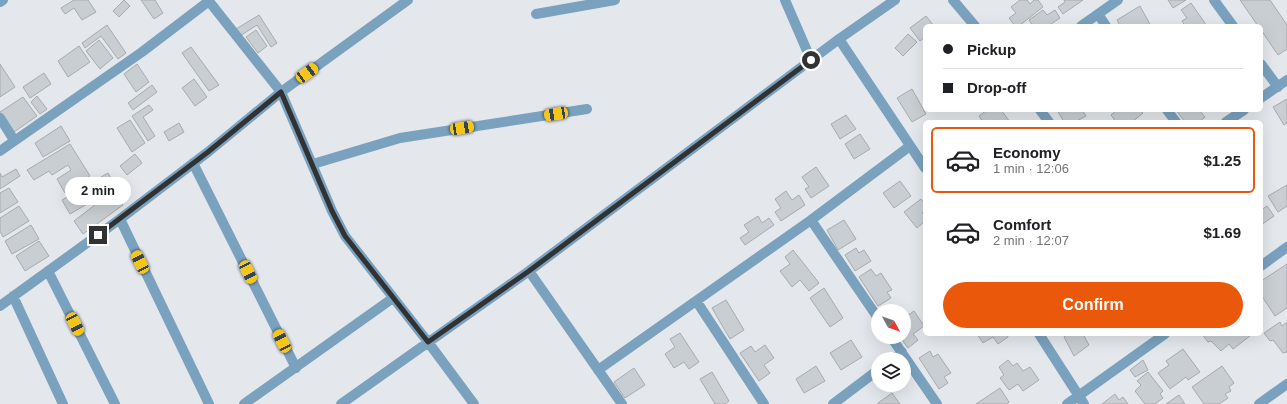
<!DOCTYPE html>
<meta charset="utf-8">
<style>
:root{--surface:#fff;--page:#f2f2f2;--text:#202124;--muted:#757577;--line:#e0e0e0;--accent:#ea580c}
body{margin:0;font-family:Arial,sans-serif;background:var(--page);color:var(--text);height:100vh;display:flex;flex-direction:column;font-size:15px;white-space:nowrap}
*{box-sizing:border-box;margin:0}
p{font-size:13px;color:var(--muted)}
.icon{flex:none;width:22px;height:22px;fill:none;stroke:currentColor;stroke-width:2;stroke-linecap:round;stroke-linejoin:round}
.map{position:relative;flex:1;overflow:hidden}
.sheet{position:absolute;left:923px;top:120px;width:340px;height:216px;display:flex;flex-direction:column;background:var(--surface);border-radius:6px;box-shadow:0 4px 16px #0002}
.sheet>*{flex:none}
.banner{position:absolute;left:923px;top:24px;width:340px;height:88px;border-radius:6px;box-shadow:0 4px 16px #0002;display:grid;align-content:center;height:88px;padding:0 20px;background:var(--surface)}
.needle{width:26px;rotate:130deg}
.buttons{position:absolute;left:871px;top:304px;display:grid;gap:8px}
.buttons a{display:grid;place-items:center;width:40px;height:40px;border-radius:50%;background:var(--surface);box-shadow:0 4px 16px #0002;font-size:20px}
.end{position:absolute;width:18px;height:18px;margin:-9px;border:5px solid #303234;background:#fff;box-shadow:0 0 0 2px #fff}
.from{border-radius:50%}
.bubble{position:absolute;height:28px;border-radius:14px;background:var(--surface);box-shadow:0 4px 16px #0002;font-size:13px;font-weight:600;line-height:28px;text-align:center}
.car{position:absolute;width:12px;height:24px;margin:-12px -6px;border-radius:5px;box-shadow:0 0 3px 1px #0007;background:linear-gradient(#f5c518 24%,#345 0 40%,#f5c518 0 76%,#345 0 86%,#f5c518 0)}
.banner b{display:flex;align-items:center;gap:14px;height:38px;font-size:15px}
.banner b+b{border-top:1px solid var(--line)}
.banner i{width:10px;height:10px;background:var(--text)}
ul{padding:7px 0 0;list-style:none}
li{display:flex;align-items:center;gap:12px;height:66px;margin:0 8px 6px;padding:0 12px;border:2px solid transparent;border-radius:6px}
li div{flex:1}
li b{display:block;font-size:15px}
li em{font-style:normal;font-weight:600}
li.selected{border-color:var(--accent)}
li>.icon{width:36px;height:36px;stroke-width:1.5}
.cta{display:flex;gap:8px;margin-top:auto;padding:8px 20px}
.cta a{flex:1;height:46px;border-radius:24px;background:var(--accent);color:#fff;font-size:16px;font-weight:600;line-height:46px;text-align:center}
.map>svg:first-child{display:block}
.building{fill:#c9ced2;stroke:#a6abae}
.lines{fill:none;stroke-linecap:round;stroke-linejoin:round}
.minor{stroke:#7aa1be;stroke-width:10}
.route{stroke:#303234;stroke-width:5}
</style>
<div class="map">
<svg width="1287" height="404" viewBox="0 0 1287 404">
<rect width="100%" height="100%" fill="#e4e8ec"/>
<!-- building -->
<path class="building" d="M88,0l8,12 -14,8 -8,-12 -9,6 -4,-6 13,-8z
M124,0l6,6 -11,11 -6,-6z
M141,0h14l8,13 -9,6z
M1020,0h7l3,4 4,-4h4l5,7 -24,19h-4l-6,-8 7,-5 -5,-6z
M1064,0h19l-20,14 -5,-7 7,-5z
M1168,0h18l-13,8z
M1240,0h30l17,25v24l-9,6 -17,-25v-4h-3z
M1191,3l16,23h-22l-3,-5 5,-3 -6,-8z
M1140,6l11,20h-31l-3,-6z
M1043,10l4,5 8,-5 5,8 -12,8h-15l-4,-6z
M259,15l18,28 -6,4 -14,-22 -17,11 -4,-7z
M926,16l8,10h-9v11l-5,4 -10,-13z
M107,25l19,28 -8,6 -17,-23 -16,12 -3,-5z
M256,30l11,16 -9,7 -12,-16z
M908,34l9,8 -14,14 -8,-8z
M99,40l14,18 -13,11 -14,-18z
M79,46l11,16 -22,15 -10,-16z
M191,47l28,38 -10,6 -27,-38z
M0,64l15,23 -15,10z
M137,64l12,18 -13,10 -12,-18z
M44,73l7,11 -21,14 -7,-11z
M194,79l13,18 -12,9 -13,-18z
M152,85l5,7 -24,18 -5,-7z
M912,89l14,25 -14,8 -15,-24z
M37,96l10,13 -7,5 -9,-12z
M23,97l14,19 -23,16 -14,-20z
M1287,99v24l-3,2 -11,-18z
M149,105l4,5 -10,7 12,19 -7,5 -16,-25z
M987,110h14l9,12h-27l-4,-6z
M1057,110h25l4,6 -11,6h-11z
M1117,110h23l3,3 -11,9h-16l-5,-7z
M1176,110h23l6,7 -6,5h-14z
M846,115l10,14 -16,10 -9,-15z
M130,120l15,23 -13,9 -15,-24z
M179,123l5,9 -15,9 -5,-9z
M61,126l9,15 -27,16 -8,-14z
M860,134l10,15 -16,10 -9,-15z
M70,144l20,32 -25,17 -8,-14 14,-9 -3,-5 -16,10 -3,-4 -15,9 -7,-10z
M135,154l7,9 -15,12 -7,-9z
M816,167l13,19 -18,12 -6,-9 4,-2 -7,-10z
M16,169l4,7 -20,13v-16l2,4z
M108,173l8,14 -46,27 -8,-14z
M900,181l11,15 -17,12 -11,-15z
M1287,185v21l-9,6 -10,-16z
M9,188l9,14 -18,11v-20z
M113,191l10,14 -40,29 -9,-13z
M786,191l6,9 7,-5 6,10 -24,16 -6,-9 6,-4 -6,-9z
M921,199l4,5v6l-3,3 3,3v5l-8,7 -13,-16z
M19,206l10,15 -26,16 -3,-6v-13z
M1267,206l7,10 -13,9v-15z
M758,216l4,7 7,-5 5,7 -29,20 -5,-7 9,-6 -5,-7z
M844,220l12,19 -18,11 -11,-20z
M31,225l8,14 -27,15 -7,-13z
M39,241l10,15 -24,15 -9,-15z
M856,248l3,5 5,-3 7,11 -16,10 -10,-16z
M793,250l26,33 -10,8 -9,-11 -8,7 -12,-16 10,-7 -5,-7z
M1287,264v44l-12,8 -14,-21v-14z
M871,269l5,7 5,-3 11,17 -5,2 4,6 -13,8 -19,-29z
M824,288l19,30 -13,9 -20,-29z
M726,300l18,30 -14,9 -18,-31z
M914,311l10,15 -11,8 5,6 -10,8 -8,-11h4v-19z
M1280,322l2,4 5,-4v30l-4,1 -10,-13 -3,1 -6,-8z
M680,333l19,29 -10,7 -5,-7 -10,6 -9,-14 10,-7 -5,-8z
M977,334h30l1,3 -10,7 -5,-7 -10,6z
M1068,334h15l6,11 -15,11 -10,-19z
M1202,334h46l2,2 -17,13 -4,-5 -8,7 -10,-10 -3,1z
M851,340l11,17 -21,13 -11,-17z
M765,345l9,13 -10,7 6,8 -11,8 -19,-28 11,-7 4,6z
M1183,349l17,23 -12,8 -2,-3 -16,12 -12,-16 11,-8 -3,-4z
M930,351l3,6 5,-3 13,19 -7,4 4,6 -9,6 -20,-31z
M1008,360l5,6 4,-3 6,8 7,-4 9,13 -16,11 -5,-7 -9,6 -9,-12 4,-3 -5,-8z
M1143,360l5,10 -13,7 -5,-7z
M816,366l9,15 -21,12 -8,-14z
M1222,366l12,17 -5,4 2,4 -6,3 3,4 -9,6h-15l-12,-17z
M634,368l11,17 -20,13 -11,-16z
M712,372l17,29 -4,3h-10l-15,-25z
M1148,372l15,19 -3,3 3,4 -8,6h-10l-10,-13 6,-6 -4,-4z
M1000,388l9,14 -2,2h-31z
M892,393l8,11h-22v-1z
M1115,394l4,6 4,-3 5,7h-26z
M1179,395l6,9h-19z"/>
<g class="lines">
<!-- minor -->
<path class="minor" d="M208,0l73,92 51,119 13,25 83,106 46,62
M785,0l26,60
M953,0l22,26
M1214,0l19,26
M0,2l3,-2
M536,14l79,-14
M1098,14l8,12
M1081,26l37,-26
M839,39l56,-39
M1261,64l17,23
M1261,98l26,-18
M1040,110l9,12
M1167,110l9,12
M0,118l14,22
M1226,122l18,-12
M0,151l142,-99 67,-51
M193,163l103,205
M313,164l87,-26 187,-29
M120,219l89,185
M811,220l67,98
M1261,266l26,-19
M48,271l67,133
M529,271l93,133
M13,296l50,108
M697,302l67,102
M0,306l120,-87 88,-67 73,-60 127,-92
M1039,334l45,70
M891,337l46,67
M893,359l9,-7
M598,370l213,-150 99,-74
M244,404l149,-106
M341,404l188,-133 310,-232 86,129
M833,404l45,-34
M1067,404l98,-70
M1259,404l28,-20"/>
</g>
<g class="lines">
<!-- route -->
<path class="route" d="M98,235l110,-83 73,-60 51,119 13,25 83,106 101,-71 282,-211"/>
</g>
</svg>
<div class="buttons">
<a><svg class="needle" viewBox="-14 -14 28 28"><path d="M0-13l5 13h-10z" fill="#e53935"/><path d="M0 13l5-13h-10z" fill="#757577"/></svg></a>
<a><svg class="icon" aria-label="layers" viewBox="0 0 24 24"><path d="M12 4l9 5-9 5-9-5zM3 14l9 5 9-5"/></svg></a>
</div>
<i class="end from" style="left:811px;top:60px"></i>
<i class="end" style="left:98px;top:235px"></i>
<div class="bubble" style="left:65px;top:177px;width:66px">2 min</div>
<i class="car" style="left:307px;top:73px;rotate:54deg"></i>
<i class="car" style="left:556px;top:114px;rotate:261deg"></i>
<i class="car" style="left:462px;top:128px;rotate:81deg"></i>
<i class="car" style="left:140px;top:262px;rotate:334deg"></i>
<i class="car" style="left:248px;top:272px;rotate:154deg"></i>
<i class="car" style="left:75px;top:324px;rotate:153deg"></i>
<i class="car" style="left:282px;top:341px;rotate:333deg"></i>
<div class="banner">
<b><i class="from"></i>Pickup</b>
<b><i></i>Drop-off</b>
</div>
<section class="sheet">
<ul>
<li class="selected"><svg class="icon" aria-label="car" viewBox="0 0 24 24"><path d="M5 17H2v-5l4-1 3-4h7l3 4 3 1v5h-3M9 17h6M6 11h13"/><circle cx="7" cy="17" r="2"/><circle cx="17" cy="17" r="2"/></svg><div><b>Economy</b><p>1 min · 12:06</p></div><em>$1.25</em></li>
<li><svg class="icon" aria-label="car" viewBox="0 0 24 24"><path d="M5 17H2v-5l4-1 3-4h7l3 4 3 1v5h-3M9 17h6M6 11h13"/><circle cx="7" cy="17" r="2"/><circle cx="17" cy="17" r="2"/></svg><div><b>Comfort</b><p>2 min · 12:07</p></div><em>$1.69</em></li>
</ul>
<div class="cta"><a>Confirm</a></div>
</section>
</div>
